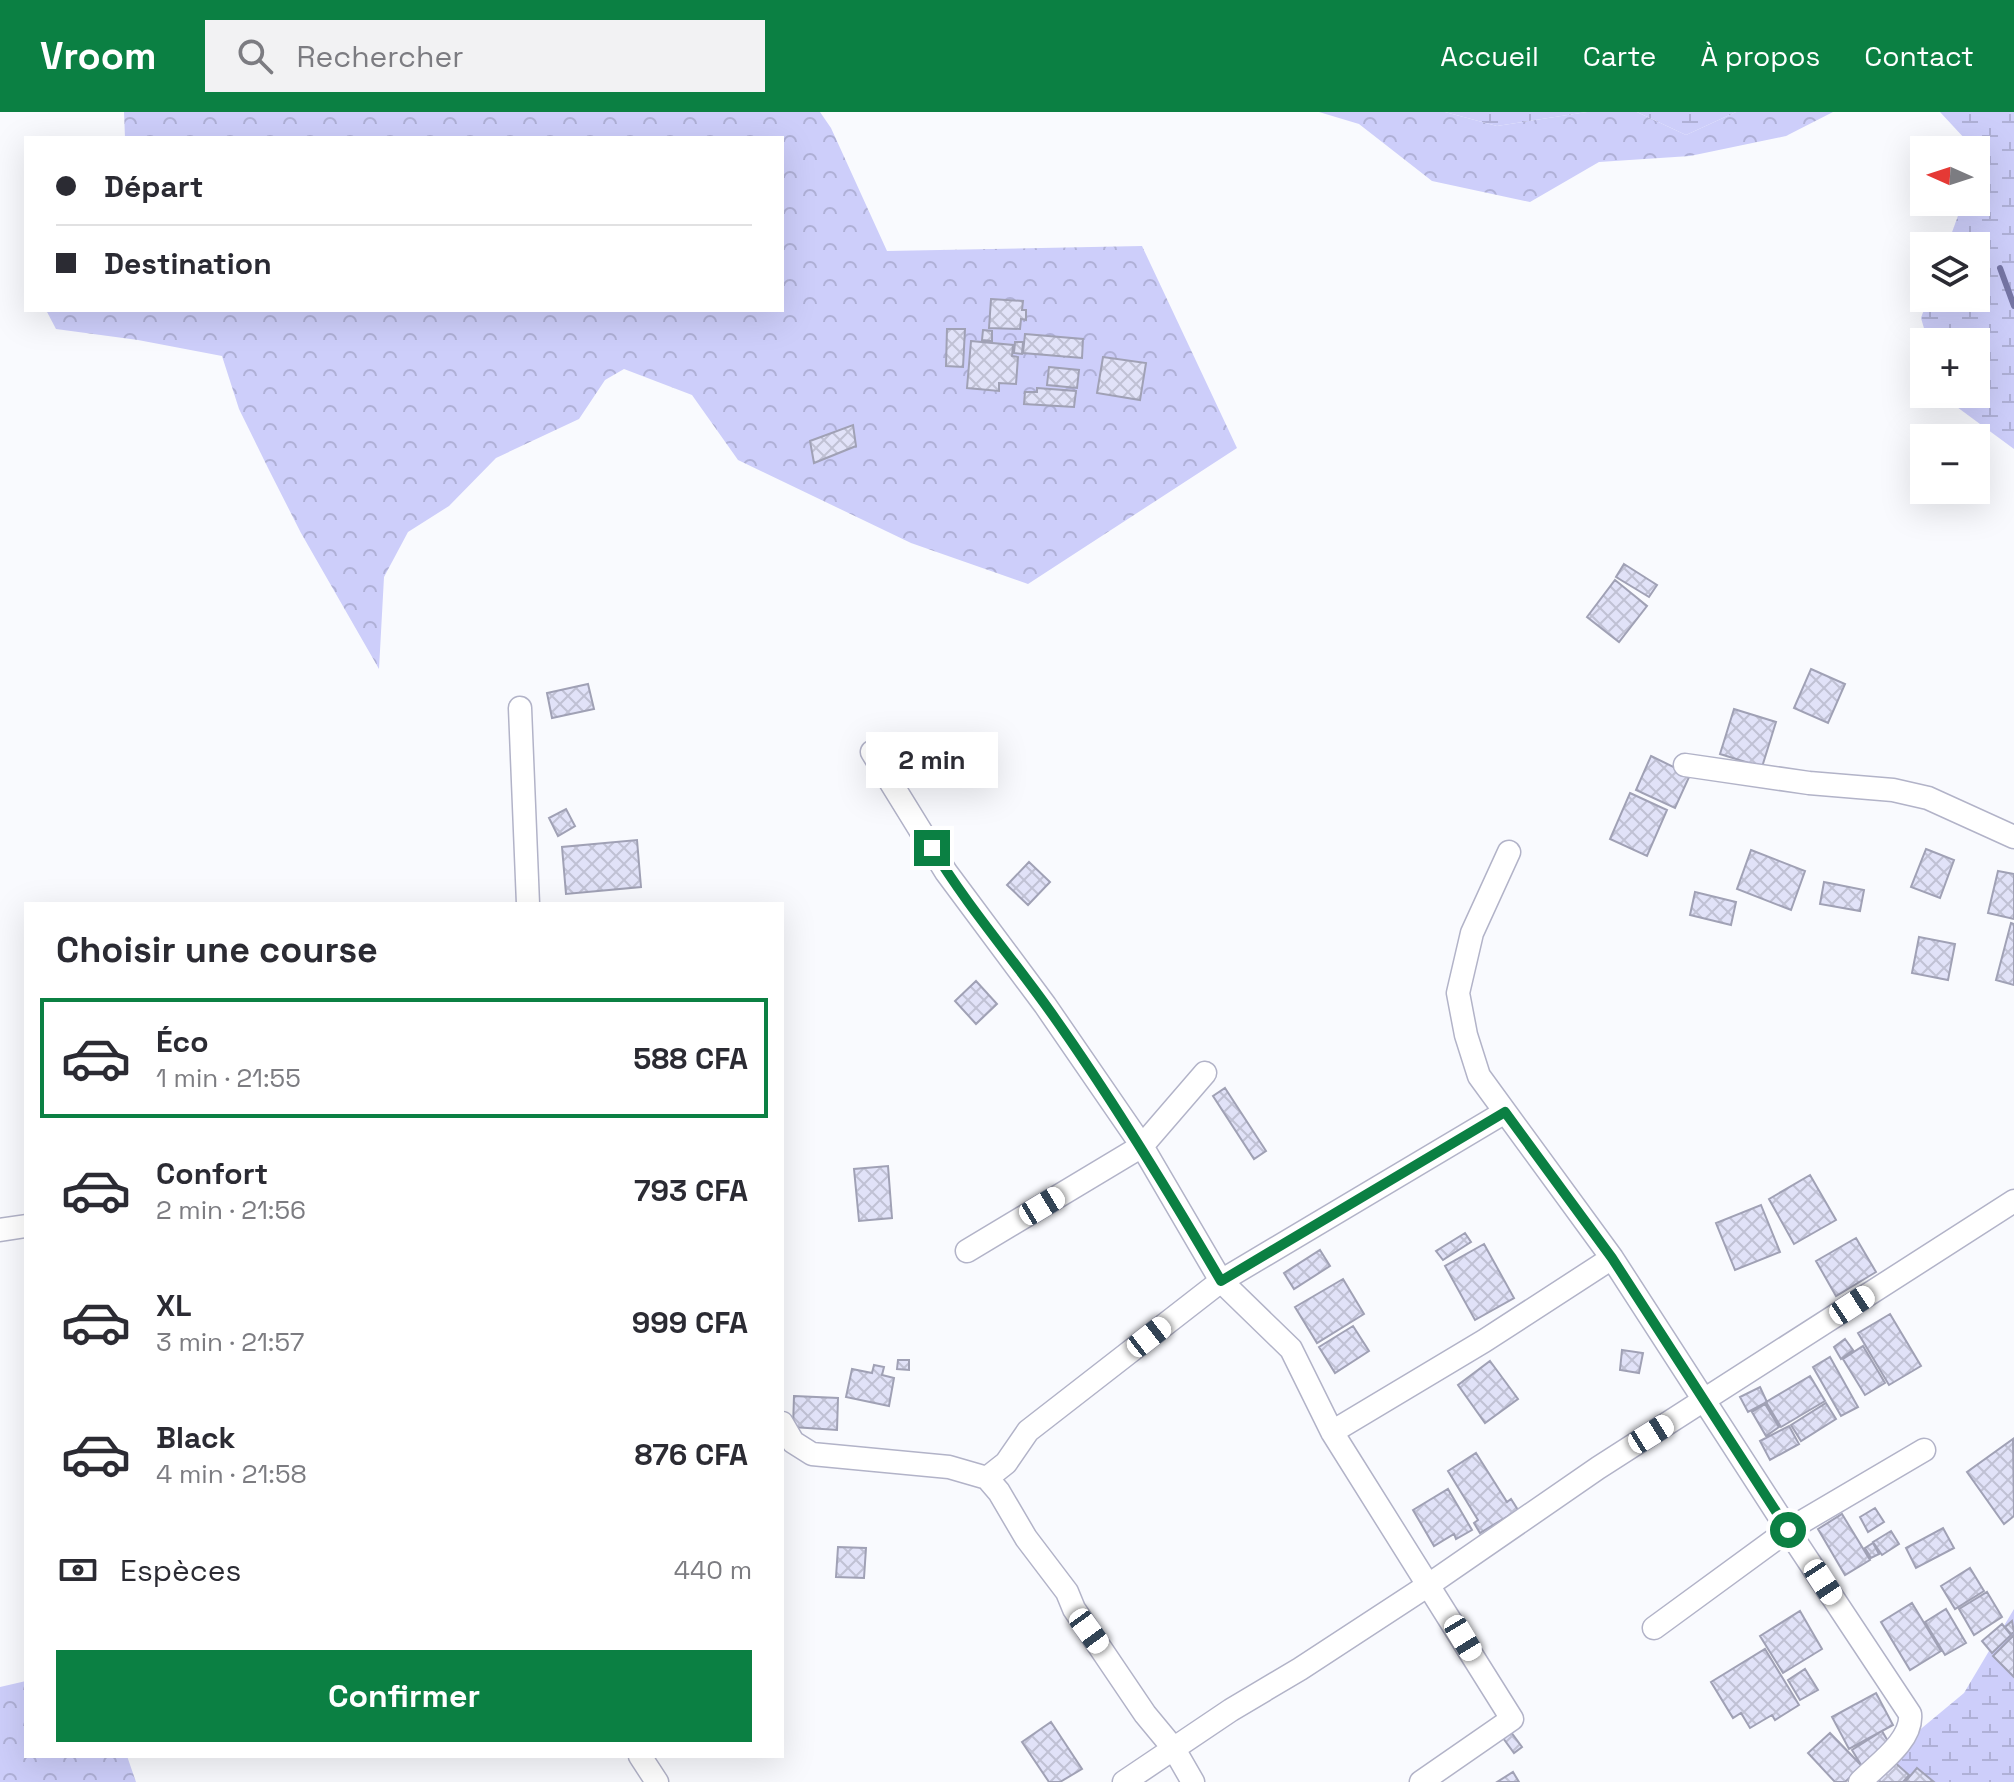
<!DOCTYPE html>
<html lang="fr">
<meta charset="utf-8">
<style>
:root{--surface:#fff;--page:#f2f2f3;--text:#2b2b33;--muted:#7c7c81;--line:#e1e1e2;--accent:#0b8043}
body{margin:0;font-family:"Space Grotesk",sans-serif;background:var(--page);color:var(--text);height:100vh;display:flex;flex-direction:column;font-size:30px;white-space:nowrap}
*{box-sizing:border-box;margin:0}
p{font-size:26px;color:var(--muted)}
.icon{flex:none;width:44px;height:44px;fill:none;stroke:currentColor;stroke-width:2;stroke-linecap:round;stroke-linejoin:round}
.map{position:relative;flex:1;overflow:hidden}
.drawer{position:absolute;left:24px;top:790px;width:760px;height:856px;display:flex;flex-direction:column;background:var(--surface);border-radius:0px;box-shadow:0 8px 32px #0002}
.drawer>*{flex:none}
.banner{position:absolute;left:24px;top:24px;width:760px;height:176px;border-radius:0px;box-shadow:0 8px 32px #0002;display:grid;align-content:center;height:176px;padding:0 32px;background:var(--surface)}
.needle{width:52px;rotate:273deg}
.controls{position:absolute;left:1910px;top:24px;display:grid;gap:16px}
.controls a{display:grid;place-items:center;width:80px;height:80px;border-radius:0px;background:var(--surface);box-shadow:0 8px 32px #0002;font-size:40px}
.end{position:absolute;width:36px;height:36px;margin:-18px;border:10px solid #0b8043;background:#fff;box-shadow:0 0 0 4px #fff}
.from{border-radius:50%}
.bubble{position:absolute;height:56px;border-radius:0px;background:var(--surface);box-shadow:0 8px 32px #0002;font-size:26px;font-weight:600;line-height:56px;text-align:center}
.car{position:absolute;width:24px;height:48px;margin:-24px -12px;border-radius:10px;box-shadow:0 0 6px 2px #0007;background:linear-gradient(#fff 24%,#345 0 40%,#fff 0 76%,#345 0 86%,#fff 0)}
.banner b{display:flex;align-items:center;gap:28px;height:76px;font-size:30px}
.banner b+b{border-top:2px solid var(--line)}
.banner i{width:20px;height:20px;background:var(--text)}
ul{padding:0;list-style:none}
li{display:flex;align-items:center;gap:24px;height:120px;margin:0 16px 12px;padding:0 16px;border:4px solid transparent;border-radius:0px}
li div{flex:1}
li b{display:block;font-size:30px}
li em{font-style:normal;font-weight:600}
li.active{border-color:var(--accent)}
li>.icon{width:72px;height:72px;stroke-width:1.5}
h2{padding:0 32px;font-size:36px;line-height:96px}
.pay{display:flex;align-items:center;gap:20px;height:88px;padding:0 32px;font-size:30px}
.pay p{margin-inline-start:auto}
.cta{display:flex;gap:16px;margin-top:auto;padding:16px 32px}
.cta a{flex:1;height:92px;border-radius:0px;background:var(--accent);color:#fff;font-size:32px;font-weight:600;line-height:92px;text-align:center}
header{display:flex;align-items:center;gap:48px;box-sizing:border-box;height:112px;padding:0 40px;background:var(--accent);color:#fff}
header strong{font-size:38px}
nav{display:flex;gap:44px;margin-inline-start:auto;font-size:28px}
.search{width:560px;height:72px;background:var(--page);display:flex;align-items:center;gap:20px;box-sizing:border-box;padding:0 28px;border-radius:0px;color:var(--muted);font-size:30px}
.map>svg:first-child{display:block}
.forest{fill:url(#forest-crowns)}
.wetland{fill:url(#wetland-marsh)}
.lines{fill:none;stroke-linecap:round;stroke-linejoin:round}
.stream{stroke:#7676a5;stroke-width:6}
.building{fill:url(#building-cross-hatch);stroke:#a0a1b5;stroke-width:2}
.street-casing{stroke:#b2b3c8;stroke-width:25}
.street{stroke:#fff;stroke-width:22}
.route{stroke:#0b8043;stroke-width:10}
</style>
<header>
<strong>Vroom</strong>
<div class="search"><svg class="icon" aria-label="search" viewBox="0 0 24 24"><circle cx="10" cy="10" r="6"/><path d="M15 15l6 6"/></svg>Rechercher</div>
<nav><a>Accueil</a><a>Carte</a><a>À propos</a><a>Contact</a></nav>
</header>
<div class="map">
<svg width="2014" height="1670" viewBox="0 0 2014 1670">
<defs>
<pattern id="forest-crowns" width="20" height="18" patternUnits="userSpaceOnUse" patternTransform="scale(2)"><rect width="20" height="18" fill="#cdcefa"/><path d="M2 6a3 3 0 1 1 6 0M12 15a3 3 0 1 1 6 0" fill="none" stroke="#afb0d6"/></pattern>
<pattern id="wetland-marsh" width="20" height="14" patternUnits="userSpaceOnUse" patternTransform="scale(2)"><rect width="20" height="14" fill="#cdcefa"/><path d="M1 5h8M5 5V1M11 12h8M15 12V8" fill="none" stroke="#afb0d6"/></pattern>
<pattern id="building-cross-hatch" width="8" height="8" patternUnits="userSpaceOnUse" patternTransform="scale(2)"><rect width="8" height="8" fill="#e1e2f8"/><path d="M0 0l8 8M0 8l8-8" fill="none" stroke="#c0c1d4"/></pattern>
</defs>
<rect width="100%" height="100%" fill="#f9fafe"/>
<!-- forest -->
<path class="forest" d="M124,0h696l11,16 56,123 255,-5 95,202 -209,136 -117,-41 -173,-83 -46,-65 -68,-26 -19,11 -26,39 -83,39 -47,48 -41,26 -24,45 -5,92 -78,-136 -32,-63 -30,-61 -17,-53 -84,-16 -82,-11 -10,-19h736v-172h-657z
M1319,0h126l52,14 90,-14h50l49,23 50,-23h97l-47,24 -96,20 -91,6 -69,40 -98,-21 -73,-57z
M26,1569v75h101l9,26h-136v-95z"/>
<!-- wetland -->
<path class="wetland" d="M1445,0h142l-90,14z
M1637,0h99l-50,23z
M1940,0h74v337l-72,-53 34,-2v-52h-48l-7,-24 7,-20h48v-52h-29l16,-44h13v-52h-10v-10z
M2014,1497v173h-157l107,-89z"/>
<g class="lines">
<!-- stream -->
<path class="stream" d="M2000,156l14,38"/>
</g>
<!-- building -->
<path class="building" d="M991,187l32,2 -1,9h4v10l-5,-1 -1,10 -31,-1z
M947,217h18l-2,38 -17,-1z
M983,218l9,1v10l-10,-1z
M1025,222l58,5 -1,19 -59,-5z
M971,229l42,4 -1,11 6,1 -2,27 -17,-1v8l-32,-3z
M1015,230h8l-1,12 -8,-1z
M1103,245l43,6 -6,37 -43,-7z
M1049,255l30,3 -2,18 -30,-3z
M1037,276l39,3 -2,16 -50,-3 1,-12h12z
M853,313l3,21 -42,17 -4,-22z
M1624,452l33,21 -8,12 -33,-20z
M1615,468l32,26 -28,36 -32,-25z
M1811,557l34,15 -17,39 -34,-15z
M588,572l6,25 -42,9 -5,-25z
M1734,597l42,13 -14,45 -42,-13z
M1651,644l39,19 -15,33 -39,-18z
M1630,681l37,17 -20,46 -37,-17z
M566,697l9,17 -17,10 -9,-18z
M637,728l4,47 -75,7 -4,-47z
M1926,737l28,11 -14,38 -29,-11z
M1751,738l54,21 -14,39 -54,-21z
M1029,750l21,20 -22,23 -21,-20z
M1998,759l16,3v45l-26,-6z
M1824,770l40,8 -4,21 -40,-7z
M1695,780l41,10 -5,23 -41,-10z
M2011,811l3,1v61l-18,-5z
M1919,825l36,7 -7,36 -36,-7z
M976,869l21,23 -21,20 -21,-23z
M1225,976l41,63 -12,8 -41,-63z
M888,1054l4,52 -33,3 -5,-52z
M1810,1063l26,45 -42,24 -25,-45z
M1761,1093l19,47 -45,18 -19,-47z
M1465,1121l6,9 -28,18 -7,-9z
M1856,1126l20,34 -40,24 -20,-35z
M1484,1132l30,54 -39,22 -30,-54z
M1320,1138l10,16 -36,23 -10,-16z
M1343,1167l21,35 -47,29 -22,-36z
M1890,1202l31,52 -32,19 -31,-52z
M1353,1214l16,25 -34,22 -16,-26z
M1845,1227l8,11 -12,9 -7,-12z
M1863,1234l22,37 -20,12 -22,-36z
M1622,1238l21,3 -4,20 -19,-3z
M1830,1245l28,50 -17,9 -28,-49z
M898,1248h11v10l-12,-1z
M1490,1249l28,38 -33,24 -27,-38z
M874,1253l10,2 -2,8 12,3 -5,28 -43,-9 6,-28 20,4z
M1810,1264l15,25 -44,26 -15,-25z
M1760,1275l7,15 -19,10 -8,-15z
M794,1284l44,2 -1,32 -44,-3z
M1826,1291l10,16 -35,22 -10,-16z
M1765,1292l14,23 -13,9 -14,-24z
M1789,1314l10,18 -29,16 -10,-19z
M2013,1327l1,77 -10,8 -37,-52z
M1476,1341l31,49 4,-3 7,11 -38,23 -6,-10 4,-3 -30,-49z
M1448,1377l24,41 -16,9 -2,-5 -20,12 -21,-36z
M1875,1396l9,14 -16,10 -8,-15z
M1842,1402l28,46 -25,15 -27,-46z
M1943,1416l11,20 -38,20 -10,-20z
M1891,1419l8,13 -17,11 -9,-13z
M1873,1431l6,11 -8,4 -6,-10z
M838,1435l28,1 -2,30 -28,-1z
M1970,1456l14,23 -29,18 -14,-23z
M1987,1480l15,25 -28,18 -15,-26z
M1912,1491l29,48 -31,19 -29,-48z
M1946,1497l20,34 -21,12 -20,-33z
M1800,1499l22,38 -39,24 -23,-37z
M2012,1509l2,11 -3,2 -6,-7z
M2002,1512l9,11 -19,18 -10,-12z
M2014,1523v42l-21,-21z
M1765,1537l34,56 -24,15 -3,-5 -22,13 -9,-15 -8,5 -22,-36z
M1805,1557l13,21 -18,10 -12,-20z
M1876,1581l17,32 -44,24 -17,-32z
M1051,1610l31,47 -22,13h-11l-27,-40z
M1882,1619l11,19 -30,18 -11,-18z
M1511,1620l11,15 -8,6 -11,-15z
M1830,1621l32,33 -17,16h-10l-27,-29z
M1892,1648l17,15 -6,7h-22l-4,-3z
M1917,1656l17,14h-29z
M1513,1660l6,10h-22z"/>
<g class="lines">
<!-- street casing -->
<g class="street-casing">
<path id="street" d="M520,596l8,196
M872,640l74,120 99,133 97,141 79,135 70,68 41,83 180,287 -91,63
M1685,653l124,18 84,7 35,8 86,39
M1509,740l-37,81 -14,60 8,42 13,41 133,182 176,272 136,-80
M0,1118l26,-4
M967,1139l175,-105 63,-73
M782,1311l11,19 19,12 137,13 38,11 12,14 27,46 41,54 7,17 71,105 29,35 19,33
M1332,1320l152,-91 128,-83
M987,1366l19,-15 22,-32 193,-150 284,-169
M1654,1516l134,-98 122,184c3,26 -32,50 -50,68
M640,1644l17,26
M1124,1670l107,-72 69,-41 130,-85 168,-116 416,-267"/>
</g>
<!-- street -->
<use href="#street" class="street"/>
</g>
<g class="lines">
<!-- route -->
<path class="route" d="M932,736c34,56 77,106 115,159 63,88 119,180 174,274l284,-169 107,146 176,272"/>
</g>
</svg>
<div class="controls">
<a><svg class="needle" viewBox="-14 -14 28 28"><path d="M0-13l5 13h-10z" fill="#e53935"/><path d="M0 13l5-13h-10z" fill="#7c7c81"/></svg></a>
<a><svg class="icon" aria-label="layers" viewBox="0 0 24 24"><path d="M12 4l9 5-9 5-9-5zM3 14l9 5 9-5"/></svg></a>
<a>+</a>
<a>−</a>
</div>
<i class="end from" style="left:1788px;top:1418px"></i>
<i class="end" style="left:932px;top:736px"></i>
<div class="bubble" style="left:866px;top:620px;width:132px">2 min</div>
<i class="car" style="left:1042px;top:1094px;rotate:59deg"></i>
<i class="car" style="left:1852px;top:1193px;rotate:57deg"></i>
<i class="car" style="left:1149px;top:1225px;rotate:52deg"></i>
<i class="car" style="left:1651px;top:1322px;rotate:58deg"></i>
<i class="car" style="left:1823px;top:1470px;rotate:147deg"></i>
<i class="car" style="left:1089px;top:1519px;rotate:144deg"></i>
<i class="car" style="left:1463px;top:1526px;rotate:149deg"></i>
<div class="banner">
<b><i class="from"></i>Départ</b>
<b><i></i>Destination</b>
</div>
<section class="drawer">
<h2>Choisir une course</h2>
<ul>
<li class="active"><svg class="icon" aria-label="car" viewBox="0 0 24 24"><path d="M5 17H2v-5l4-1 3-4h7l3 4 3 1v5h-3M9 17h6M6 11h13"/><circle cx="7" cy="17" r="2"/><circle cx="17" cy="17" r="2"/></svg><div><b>Éco</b><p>1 min · 21:55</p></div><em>588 CFA</em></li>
<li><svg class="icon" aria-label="car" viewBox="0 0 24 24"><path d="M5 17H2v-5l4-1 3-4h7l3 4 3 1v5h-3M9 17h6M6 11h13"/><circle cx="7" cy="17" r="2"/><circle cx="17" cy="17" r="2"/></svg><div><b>Confort</b><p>2 min · 21:56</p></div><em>793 CFA</em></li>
<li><svg class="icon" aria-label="car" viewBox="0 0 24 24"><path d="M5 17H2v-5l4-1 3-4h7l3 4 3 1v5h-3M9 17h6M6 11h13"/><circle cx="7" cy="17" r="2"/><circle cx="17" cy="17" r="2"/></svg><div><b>XL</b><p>3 min · 21:57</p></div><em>999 CFA</em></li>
<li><svg class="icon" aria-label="car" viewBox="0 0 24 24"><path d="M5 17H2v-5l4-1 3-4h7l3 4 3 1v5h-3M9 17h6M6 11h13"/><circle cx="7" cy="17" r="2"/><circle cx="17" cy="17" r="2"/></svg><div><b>Black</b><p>4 min · 21:58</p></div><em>876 CFA</em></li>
</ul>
<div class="pay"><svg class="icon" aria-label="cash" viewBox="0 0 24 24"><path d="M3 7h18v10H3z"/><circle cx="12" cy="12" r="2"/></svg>Espèces<p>440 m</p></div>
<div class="cta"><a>Confirmer</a></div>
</section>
</div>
